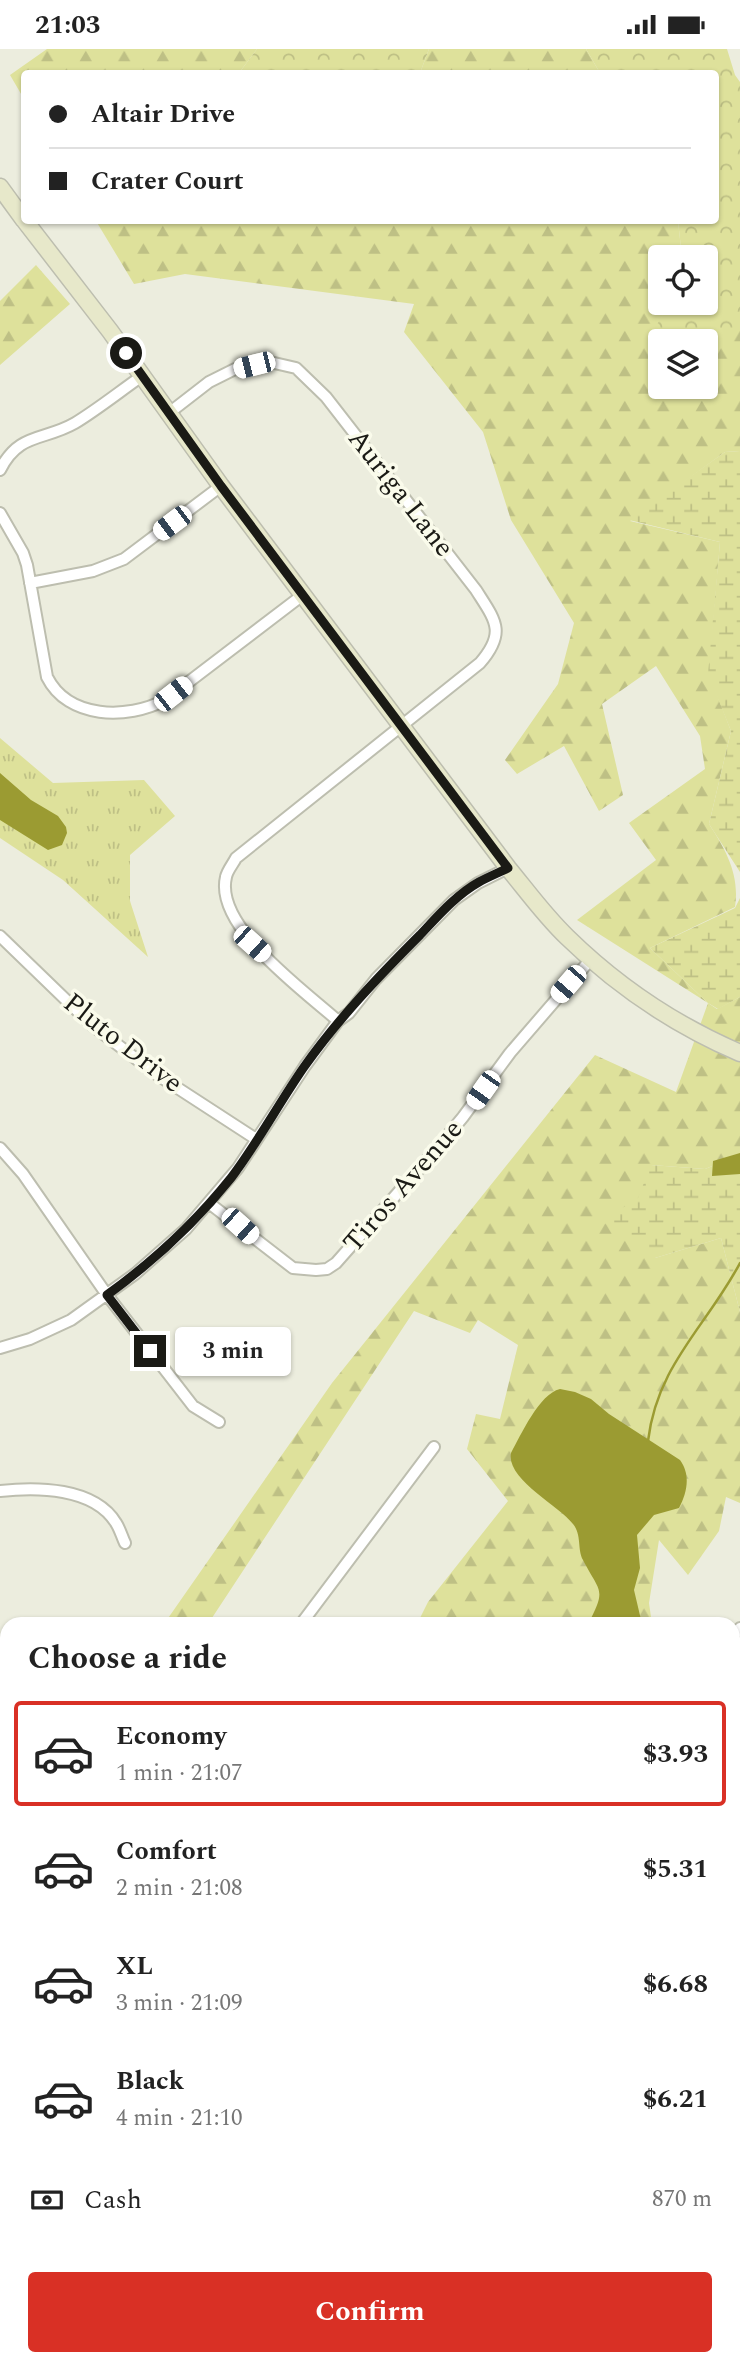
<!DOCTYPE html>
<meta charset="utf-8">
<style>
:root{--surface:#fff;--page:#f2f2f2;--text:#222;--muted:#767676;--line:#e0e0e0;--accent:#d93025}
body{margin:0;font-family:Spectral,serif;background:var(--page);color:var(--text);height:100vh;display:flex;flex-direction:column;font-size:26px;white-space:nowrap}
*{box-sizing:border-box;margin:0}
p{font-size:23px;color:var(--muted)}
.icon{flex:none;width:38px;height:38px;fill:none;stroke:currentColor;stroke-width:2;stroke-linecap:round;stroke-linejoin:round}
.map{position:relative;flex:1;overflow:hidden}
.drawer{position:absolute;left:0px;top:1568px;width:740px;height:749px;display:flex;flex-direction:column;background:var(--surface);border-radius:21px 21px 0 0;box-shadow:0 2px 5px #0004}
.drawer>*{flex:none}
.top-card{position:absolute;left:21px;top:21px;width:698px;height:154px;border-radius:7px;box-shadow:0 2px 5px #0004;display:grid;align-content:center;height:154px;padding:0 28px;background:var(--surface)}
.tools{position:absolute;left:648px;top:196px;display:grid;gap:14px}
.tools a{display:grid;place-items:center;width:70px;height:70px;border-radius:7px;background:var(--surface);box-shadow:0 2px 5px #0004;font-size:35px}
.end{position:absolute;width:32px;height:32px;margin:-16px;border:9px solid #1a1a15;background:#fff;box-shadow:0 0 0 4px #fff}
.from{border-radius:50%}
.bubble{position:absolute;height:49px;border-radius:7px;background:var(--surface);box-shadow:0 2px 5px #0004;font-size:23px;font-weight:700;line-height:49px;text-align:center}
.car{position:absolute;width:21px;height:42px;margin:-21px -10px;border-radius:9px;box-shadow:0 0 5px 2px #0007;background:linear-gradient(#fff 24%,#345 0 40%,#fff 0 76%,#345 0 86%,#fff 0)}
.top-card b{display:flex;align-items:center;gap:24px;height:66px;font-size:26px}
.top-card b+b{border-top:2px solid var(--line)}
.top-card i{width:18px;height:18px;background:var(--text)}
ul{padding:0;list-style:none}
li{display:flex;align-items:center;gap:21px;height:105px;margin:0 14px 10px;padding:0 14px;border:4px solid transparent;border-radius:7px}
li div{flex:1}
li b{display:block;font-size:26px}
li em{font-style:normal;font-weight:700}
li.current{border-color:var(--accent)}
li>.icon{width:63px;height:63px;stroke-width:1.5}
h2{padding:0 28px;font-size:32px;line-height:84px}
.pay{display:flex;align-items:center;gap:18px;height:77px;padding:0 28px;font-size:26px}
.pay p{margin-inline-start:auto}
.cta{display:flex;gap:14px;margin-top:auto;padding:14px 28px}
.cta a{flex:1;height:80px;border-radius:7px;background:var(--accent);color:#fff;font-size:28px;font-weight:700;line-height:80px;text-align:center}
.status{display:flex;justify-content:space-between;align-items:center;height:49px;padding:0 35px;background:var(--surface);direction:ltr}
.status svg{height:19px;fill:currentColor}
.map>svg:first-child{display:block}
.grass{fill:url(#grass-tufts)}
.forest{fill:url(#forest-firs);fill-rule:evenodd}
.wetland{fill:url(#wetland-marsh)}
.park{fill:url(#park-crowns)}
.water{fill:#9b9b32}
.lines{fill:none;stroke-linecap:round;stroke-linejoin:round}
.stream{stroke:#9b9b32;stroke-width:2.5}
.street-casing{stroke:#bdbeaf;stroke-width:14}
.secondary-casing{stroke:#bdbeaf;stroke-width:19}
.street{stroke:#fff;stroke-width:10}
.secondary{stroke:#e7e8ca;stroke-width:16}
.route{stroke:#1a1a15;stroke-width:9}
.labels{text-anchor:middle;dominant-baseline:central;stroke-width:7;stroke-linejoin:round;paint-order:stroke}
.street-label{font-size:28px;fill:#1a1a15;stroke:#fafbeb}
</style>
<div class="status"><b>21:03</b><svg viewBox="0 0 49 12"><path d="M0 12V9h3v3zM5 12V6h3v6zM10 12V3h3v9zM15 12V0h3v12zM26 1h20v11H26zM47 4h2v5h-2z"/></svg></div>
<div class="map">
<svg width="740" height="2317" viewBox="0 0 740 2317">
<defs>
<pattern id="grass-tufts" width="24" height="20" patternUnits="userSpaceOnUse" patternTransform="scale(1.75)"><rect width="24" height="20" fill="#dee19b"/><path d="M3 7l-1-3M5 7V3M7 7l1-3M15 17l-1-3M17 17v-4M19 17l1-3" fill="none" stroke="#bec085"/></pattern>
<pattern id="forest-firs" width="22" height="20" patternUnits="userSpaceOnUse" patternTransform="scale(1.75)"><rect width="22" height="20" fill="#dee19b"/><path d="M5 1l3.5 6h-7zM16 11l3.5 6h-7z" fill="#bec085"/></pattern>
<pattern id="wetland-marsh" width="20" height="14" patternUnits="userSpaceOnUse" patternTransform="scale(1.75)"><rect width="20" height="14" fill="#dee19b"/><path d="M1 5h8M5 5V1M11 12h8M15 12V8" fill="none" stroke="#bec085"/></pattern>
<pattern id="park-crowns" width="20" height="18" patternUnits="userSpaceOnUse" patternTransform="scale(1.75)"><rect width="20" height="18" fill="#dee19b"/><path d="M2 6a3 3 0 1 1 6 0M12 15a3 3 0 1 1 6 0" fill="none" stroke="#bec085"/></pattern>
</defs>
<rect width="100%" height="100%" fill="#ecedde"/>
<!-- grass -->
<path class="grass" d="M0,689l53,45 91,-3 31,36 -45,39v46l18,56 -85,-77 -63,-42z"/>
<!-- forest -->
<path class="forest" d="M47,0h210l-18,24h-215v26l-14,-24z
M429,0h157l14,24h-180z
M96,172h582l4,36h-22v46h10l-14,25h84v123l-15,1 -95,69 90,21 -11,132 22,57 -22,93c17,26 31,51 26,83l-85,41 58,55 9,6 23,-12v158l-35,14 -54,-4 4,93 66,-20 19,74v191l-14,-6 -7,34 -31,44 -29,-35 -10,63 3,21h-235l11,-22 80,-101 -41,-52 9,-35 24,5 18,-74 -40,-25 -8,13 -56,-22 -206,313h-44l168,-241 263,-328 81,37 32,-89 -131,-83 79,-60 -27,-37 76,-54 -5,-33 -44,-70 -54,38 21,91 -24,16 -35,-65 -47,28 -12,-14 53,-76 16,-61 -63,-103 -28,-88 -79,-100 10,-28 -229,-30 -51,10zM660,292h45v46h-45z
M36,216l34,39 -70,61v-64z"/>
<!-- wetland -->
<path class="wetland" d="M740,402v421l-31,-48 22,-93 -23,-57 12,-132 -91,-22 96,-68z
M740,849v99l-22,12 -10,-6 -58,-55 85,-40z
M740,1106v157l-19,-74 -66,20 -53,-37 36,-23 13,-33 54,4z"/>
<!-- park -->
<path class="park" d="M257,0h172l-9,24h-181z
M586,0h141l8,26 5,7v246h-85l15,-25h35v-46h-23l-4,-36h38v-148h-116z"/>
<!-- water -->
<path class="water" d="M0,724l31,27 27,16 8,11 1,6 -5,12 -14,5 -48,-30z
M740,1104v21l-28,2 1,-15z
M560,1340l15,3 16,7 18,15 71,46c11,15 7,33 -1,48l-25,7 -17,20 3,33 -6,22 8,34h-54c19,-36 12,-31 -5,-64 -6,-11 -1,-25 -10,-36 -15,-19 -67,-45 -62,-71 10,-18 28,-59 49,-64z"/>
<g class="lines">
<!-- stream -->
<path class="stream" d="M648,1392c9,-76 58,-114 92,-178
M0,1973l7,-4"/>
<!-- street casing -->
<g class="street-casing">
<path id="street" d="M169,364l40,-31 26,-13 35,-7 26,6 30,29 150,193c19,30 31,42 4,73l-244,195c-3,6 -9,13 -10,19 -12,50 79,114 112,144
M0,421c19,-38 44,-29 75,-47 23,-14 44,-31 67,-47
M0,464l23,40 4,12 20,112c21,42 80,43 118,23l139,-106
M30,534l63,-12 31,-12 97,-73
M0,887l93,90 63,48 100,65
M0,1099l23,26 84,121 86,111 26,16
M209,1154l84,65 23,2 11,-1 9,-6 98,-111 29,-35 47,-64 81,-94
M0,1299l30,-9 41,-19 64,-46 51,-45 52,-61 67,-102 33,-45 11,-8 27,-34 78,-79 24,-17 30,-15
M0,1442c36,-4 94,-4 116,32 4,6 6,14 9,20
M301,1575l133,-177
M733,1587l7,-8
M0,1646v32
M733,1936l7,-9
M0,2150l7,-8
M0,2228l7,6
M86,2310l8,7
M603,2310l3,7
M341,2317l13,-7
M731,2317l9,-21"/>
</g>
<!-- secondary casing -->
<g class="secondary-casing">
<path id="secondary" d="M0,138l24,33
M25,172l85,110 111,155 287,382c19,23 37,48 59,69 51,50 108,88 173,116"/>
</g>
<!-- street -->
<use href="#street" class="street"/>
<!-- secondary -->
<use href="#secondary" class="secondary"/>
</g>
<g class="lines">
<!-- route -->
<path class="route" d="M126,304l95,133 287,382c-10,5 -20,9 -29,14 -23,13 -41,34 -59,53 -42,42 -82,84 -116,132 -25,36 -47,77 -73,111 -36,45 -77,83 -124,117l43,56"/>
</g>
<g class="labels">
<!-- street labels -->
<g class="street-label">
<text transform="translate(401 444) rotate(52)">Auriga Lane</text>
<text transform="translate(123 994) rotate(38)">Pluto Drive</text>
<text transform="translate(403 1137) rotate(-49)">Tiros Avenue</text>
</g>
</g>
</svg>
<div class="tools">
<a><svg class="icon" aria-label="locate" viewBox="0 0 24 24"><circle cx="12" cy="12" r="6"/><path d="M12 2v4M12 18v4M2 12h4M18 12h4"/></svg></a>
<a><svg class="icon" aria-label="layers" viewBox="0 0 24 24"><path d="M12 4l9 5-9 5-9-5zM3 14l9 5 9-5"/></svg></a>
</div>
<i class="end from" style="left:126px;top:304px"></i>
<i class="end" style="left:150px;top:1302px"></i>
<div class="bubble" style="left:175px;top:1278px;width:116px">3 min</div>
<i class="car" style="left:254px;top:316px;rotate:256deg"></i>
<i class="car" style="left:172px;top:474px;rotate:233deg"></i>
<i class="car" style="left:173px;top:645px;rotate:52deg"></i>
<i class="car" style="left:252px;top:895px;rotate:132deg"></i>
<i class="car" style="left:568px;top:935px;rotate:221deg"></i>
<i class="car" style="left:483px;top:1041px;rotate:215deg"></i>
<i class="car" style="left:240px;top:1177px;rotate:132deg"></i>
<div class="top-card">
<b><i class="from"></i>Altair Drive</b>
<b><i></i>Crater Court</b>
</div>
<section class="drawer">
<h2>Choose a ride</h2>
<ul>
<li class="current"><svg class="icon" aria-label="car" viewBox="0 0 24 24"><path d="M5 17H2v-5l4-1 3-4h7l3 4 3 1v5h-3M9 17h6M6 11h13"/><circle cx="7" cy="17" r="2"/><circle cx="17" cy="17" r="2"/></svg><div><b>Economy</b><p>1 min · 21:07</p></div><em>$3.93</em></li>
<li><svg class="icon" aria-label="car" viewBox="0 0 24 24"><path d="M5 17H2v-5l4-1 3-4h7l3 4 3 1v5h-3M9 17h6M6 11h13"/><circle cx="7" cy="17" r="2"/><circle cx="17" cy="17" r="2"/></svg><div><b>Comfort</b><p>2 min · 21:08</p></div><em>$5.31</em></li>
<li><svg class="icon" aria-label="car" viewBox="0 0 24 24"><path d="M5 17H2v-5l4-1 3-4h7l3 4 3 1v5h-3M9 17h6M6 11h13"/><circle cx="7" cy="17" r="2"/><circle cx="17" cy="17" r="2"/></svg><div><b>XL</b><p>3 min · 21:09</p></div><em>$6.68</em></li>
<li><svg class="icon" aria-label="car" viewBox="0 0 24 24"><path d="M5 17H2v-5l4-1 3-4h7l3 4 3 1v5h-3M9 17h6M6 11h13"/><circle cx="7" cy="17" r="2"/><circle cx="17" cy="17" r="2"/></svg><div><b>Black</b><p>4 min · 21:10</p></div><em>$6.21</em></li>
</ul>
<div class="pay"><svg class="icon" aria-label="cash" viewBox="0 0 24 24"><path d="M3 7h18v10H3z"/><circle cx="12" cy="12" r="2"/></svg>Cash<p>870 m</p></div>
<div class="cta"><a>Confirm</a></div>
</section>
</div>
